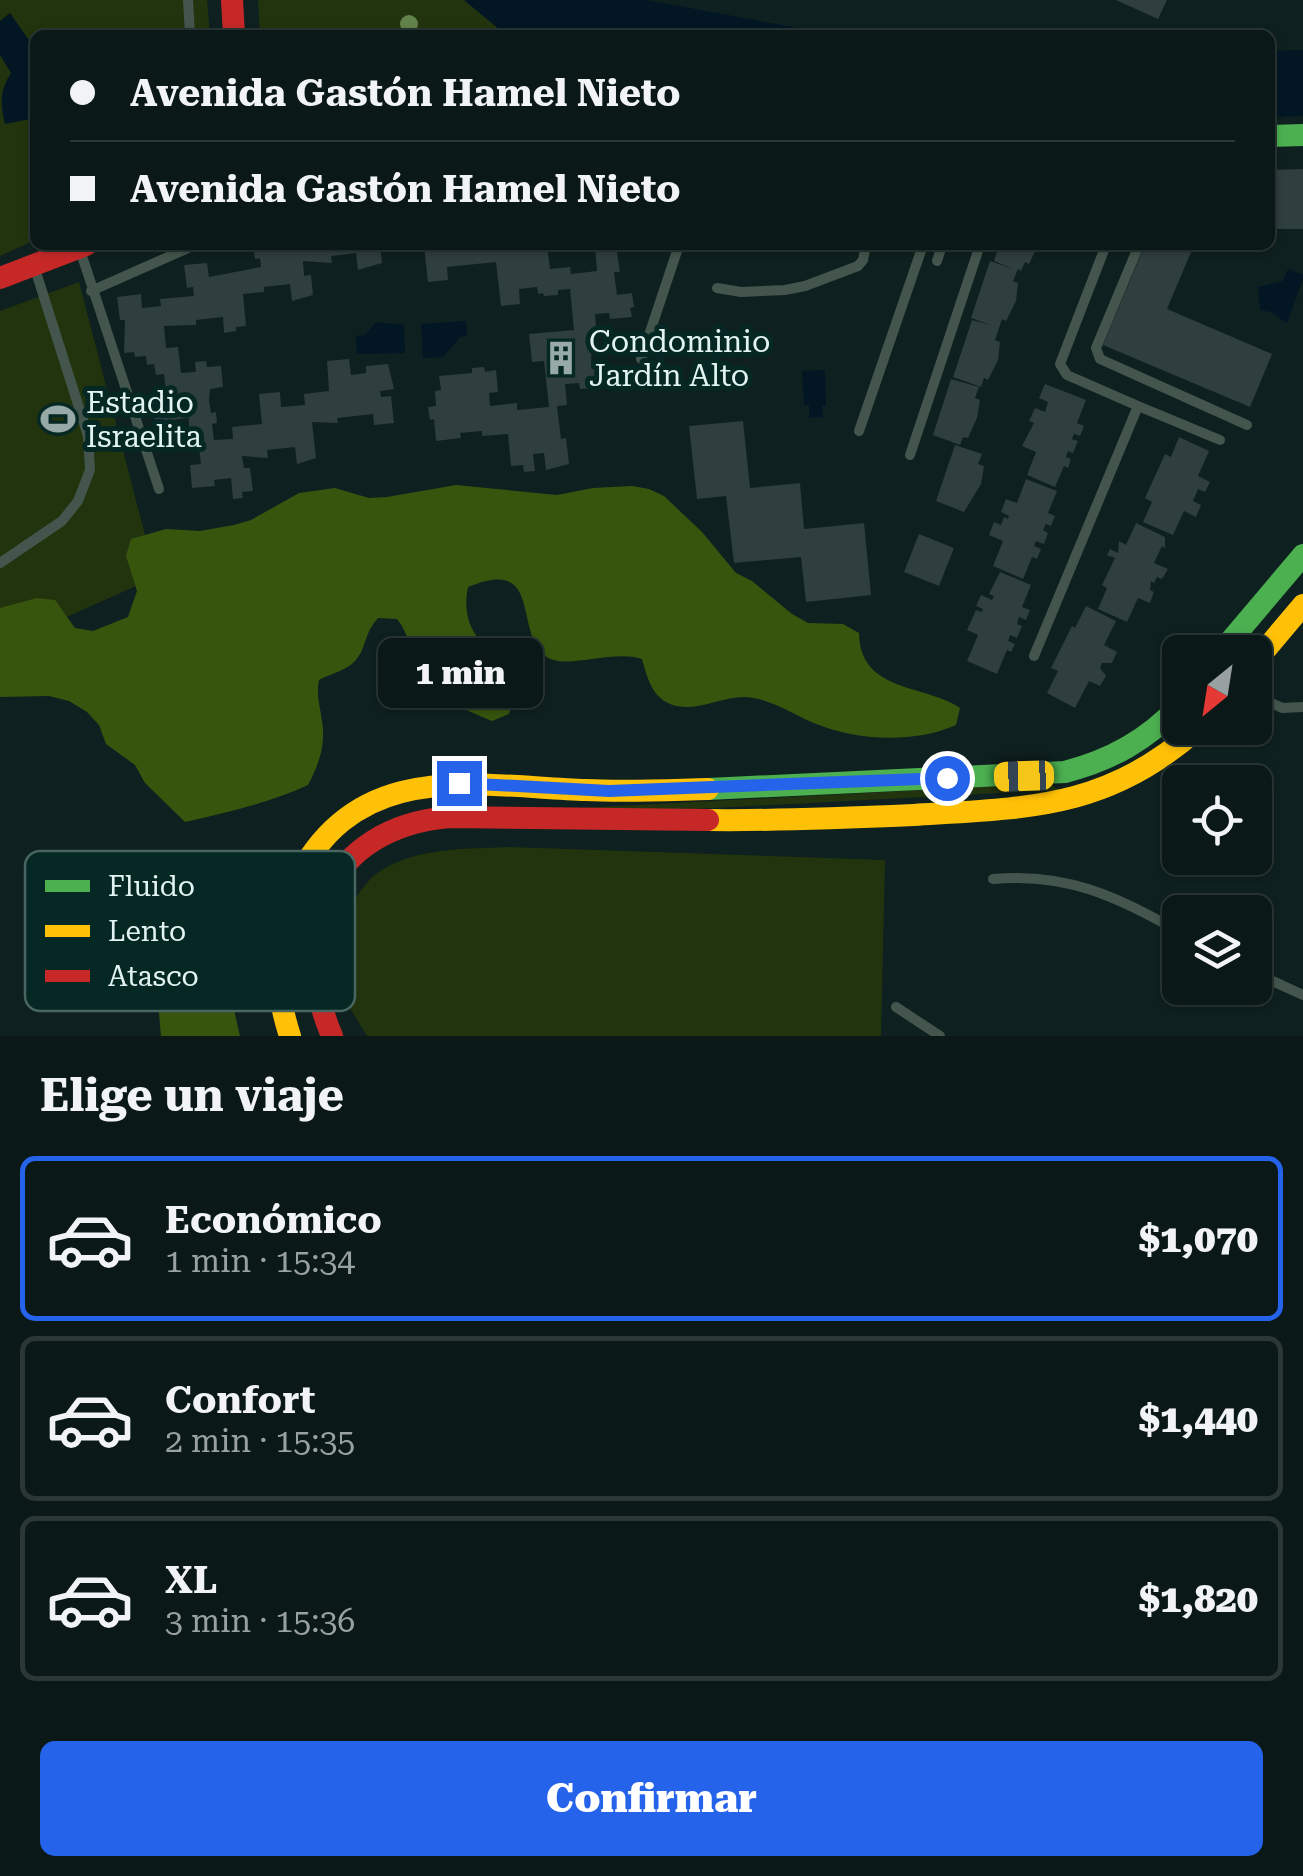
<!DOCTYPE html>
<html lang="es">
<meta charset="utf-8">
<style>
:root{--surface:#0a1817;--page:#182524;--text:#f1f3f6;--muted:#99a0a1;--line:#2a3736;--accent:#2563eb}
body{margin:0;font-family:"Roboto Serif",serif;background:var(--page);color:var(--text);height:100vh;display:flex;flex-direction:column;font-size:38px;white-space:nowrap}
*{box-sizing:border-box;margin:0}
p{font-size:32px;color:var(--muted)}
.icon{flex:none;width:55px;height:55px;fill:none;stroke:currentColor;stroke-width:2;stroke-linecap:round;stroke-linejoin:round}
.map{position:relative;height:1036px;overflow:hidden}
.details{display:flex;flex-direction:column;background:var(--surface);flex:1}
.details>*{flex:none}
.top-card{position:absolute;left:30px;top:30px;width:1245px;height:220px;border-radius:15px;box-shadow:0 2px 8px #0004,0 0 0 2px var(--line);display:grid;align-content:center;height:220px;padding:0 40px;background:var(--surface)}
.needle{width:65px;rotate:210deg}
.fabs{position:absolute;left:1162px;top:635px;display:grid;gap:20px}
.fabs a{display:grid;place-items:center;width:110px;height:110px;border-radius:15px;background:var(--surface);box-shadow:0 2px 8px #0004,0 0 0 2px var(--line);font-size:50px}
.end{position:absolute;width:45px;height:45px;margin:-22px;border:12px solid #2563eb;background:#fff;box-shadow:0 0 0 5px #fff}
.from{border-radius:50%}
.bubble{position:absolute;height:70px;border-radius:15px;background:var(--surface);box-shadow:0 2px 8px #0004,0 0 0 2px var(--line);font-size:32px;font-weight:800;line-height:70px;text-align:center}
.car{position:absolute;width:30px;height:60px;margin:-30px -15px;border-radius:12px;box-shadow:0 0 8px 2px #0007;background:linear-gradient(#f5c518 24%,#345 0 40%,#f5c518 0 76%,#345 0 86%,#f5c518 0)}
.top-card b{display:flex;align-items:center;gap:35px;height:95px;font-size:38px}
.top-card b+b{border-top:2px solid var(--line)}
.top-card i{width:25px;height:25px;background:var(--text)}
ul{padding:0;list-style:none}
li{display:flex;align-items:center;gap:30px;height:165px;margin:0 20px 15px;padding:0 20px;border:5px solid var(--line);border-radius:15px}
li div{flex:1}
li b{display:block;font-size:38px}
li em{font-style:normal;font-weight:800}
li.on{border-color:var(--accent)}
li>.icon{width:90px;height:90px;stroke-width:1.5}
h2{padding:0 40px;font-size:45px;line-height:120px}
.primary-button{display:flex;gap:20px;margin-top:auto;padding:20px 40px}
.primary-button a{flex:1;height:115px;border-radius:15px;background:var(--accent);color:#fff;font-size:40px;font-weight:800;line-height:115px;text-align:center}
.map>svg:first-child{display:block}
.green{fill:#22340d}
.forest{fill:#38550e}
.water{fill:#021624}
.building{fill:#2f3e3f}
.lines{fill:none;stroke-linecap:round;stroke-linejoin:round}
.lane{stroke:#43554c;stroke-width:10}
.fast{stroke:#4caf50;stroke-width:22}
.slow{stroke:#ffc107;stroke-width:22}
.jam{stroke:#c62828;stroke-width:22}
.tree{fill:#62834a}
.route{stroke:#2563eb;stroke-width:12}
.labels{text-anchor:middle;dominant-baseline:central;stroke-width:10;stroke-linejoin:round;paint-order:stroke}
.poi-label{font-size:30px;fill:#e2f4f1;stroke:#062825;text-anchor:start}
.key{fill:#062825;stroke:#486562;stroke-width:2.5}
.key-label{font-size:28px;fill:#e2f4f1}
</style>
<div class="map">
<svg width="1303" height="1036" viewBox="0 0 1303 1036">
<rect width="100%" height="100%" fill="#0e201f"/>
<!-- green -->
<path class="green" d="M0,0h207l3,35h-175v205l-35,16z
M258,0h324l93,35h-415z
M79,282l77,295 -156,70v-336z
M1050,783l8,7 -365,19h-130z
M509,847l376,13 -4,176h-514c-9,-15 -20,-31 -26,-48 -12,-33 6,-90 34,-113 35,-28 92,-26 134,-28z"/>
<!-- forest -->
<path class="forest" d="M456,485l101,10 36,-7 39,-2 17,3 15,7 38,36 34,41 16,8 40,33 16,9 35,1 16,9c1,60 66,51 101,75l-4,17c-41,18 -95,16 -137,0 -24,-9 -46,-26 -73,-28 -25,-1 -52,17 -76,7 -19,-8 -23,-28 -28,-45 -31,-10 -79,13 -98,-4 -30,-27 -2,-99 -76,-68 -14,70 63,64 41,127l-17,7c-32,-14 -61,-23 -76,-57 -7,-17 -7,-30 -19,-45l-19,-1c-15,17 -11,30 -23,43 -8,9 -25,13 -36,19 -3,16 1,25 3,41 4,24 -3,43 -14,64 -38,18 -82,27 -123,37l-40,-39 -10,-18 -29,-21 -7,-19 -12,-13 -18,-11 -20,-5 -49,1v-89l37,-10 18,2 20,28 18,3 35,-14 9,-26 -11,-35 5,-17 35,-10 34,2 34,-6 17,-5 48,-27 36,-5 34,10 18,-1z
M228,984l12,52h-79l-4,-46z"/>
<!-- water -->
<path class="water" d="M464,0h182l189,35h-329z
M10,13l25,36v69l-30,6c-5,-21 -5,-34 6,-51l-11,-18v-34z
M1303,50v66l-33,1v-66z
M1288,269l15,6v4l-16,44 -16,-11 -11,-2 -2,-23 25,-6z
M466,321l1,15 -7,1 -17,20 -20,1 -2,-34z
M376,322l28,3 1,28 -48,1 -1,-18 9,-1z
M825,370l1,35 -4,1 1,11 -14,1v-13h-5l-2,-34z"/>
<!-- building -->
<path class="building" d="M1116,0h51l-9,19z
M1303,169v60h-33v-59z
M253,245h127l2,18 -24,7 -2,-17 -25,3 1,7 -29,-2 1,15 7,-1 2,20 -21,6 -2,-17 -26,3v5l-21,2 3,32 -10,1v4l-12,2 -1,-16 -27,3v5l-32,1 2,22 12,-1 3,26 15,-1 -1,-10 11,-1 1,6 14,-1 2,21 -13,2 -1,11 2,13 5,-1 1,11 -5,1 2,16 19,-1 -1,-12 30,-3 -3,-30 21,-2 1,15 24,-2 -1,-11 25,-3 -2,-30 22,-2 2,16 15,-2v-7l22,-2 6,25 -14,2 1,6 10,-1 3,27 -20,2 -1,-11 -36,4 1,5 -26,-1 4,36 -19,6 -2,-17 -28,3 1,8 -26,-2 2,12h6l3,23 -11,1 1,6 -10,1 -2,-21 -17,2 1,6 -23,2 -2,-23 11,-1 -3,-24h-9v-22l-34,4 -1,-10h-5l-2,-12 15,-2v-6h4l-2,-18 -8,1 -2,-11 -7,1 -1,-9 -11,1 -1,-5 -10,1 1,-33h-5l-3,-23 24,-3 1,14 19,-2 -1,-7 34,-3 -1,-9 -6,1 -3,-23 23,-2 2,14 52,-10 -1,-9 -5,1z
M424,245h72l1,4 50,-4 3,24 20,-2 1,7 26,-3 -2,-26h21l4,27h-6l3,23 15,-2 2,14 -4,1 2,9 -22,2 -1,-6 -14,1 2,25 -5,1 -1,24 14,-1 -1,24 -24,2 -1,-6 -14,1 2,21 -10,1 4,33 5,-1 3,26 -23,6 -2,-17 -11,1 2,17 -11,1 -1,-7 -12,1 -3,-32 -26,2v-5l-22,2 1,5 -25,3 -2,-22 -4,1 -2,-13 8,-1 -1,-15 6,-1 -2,-14 33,-3v-5l12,-1 1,5 11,-2 2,22 -9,1 1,13 27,-3v7l32,-3 -5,-46 -12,1 -3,-28 45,-4 -4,-41 -12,1v5l-14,1 -1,-3 -5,1 -1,-7 -18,2 1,15 -19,2 -5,-44 -49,5 1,13 -20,2z
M999,245h39l-9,19 -4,-2 -4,9 -3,-2 -5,12 5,2 -2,18 -10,20 -4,-2 -7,21 5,2 -2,18 -10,20 -4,-2 -3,9 -28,-10 19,-57 19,5 -20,-7 19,-57 23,8 -19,-8z
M1145,245h49l-27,64 105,45 -22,53 -147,-62z
M951,379l28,8 -4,11 5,2 -3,18 -9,20 -5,-1 -3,8 -27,-10z
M1045,384l41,16 -9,23 7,3 -4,10 -6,-2 -2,5 6,2 -5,12 -5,-2 -2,6 5,2 -3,9 -4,-2 -9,21 -28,-12 9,-23 -14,-6 12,-23 -5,-2 6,-13 10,4 3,-10 -9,-4z
M743,421l7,67 50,-5 4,46 60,-6 7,72 -65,7 -5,-45 -67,6 -8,-67 -29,3 -8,-73z
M1179,437l30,14 -11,25 12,6 -5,10 -7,-3 -5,12 8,4 -5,12 -12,-6 -11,24 -30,-13 9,-20 -7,-4 20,-44 6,3z
M955,445l27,9 -4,10 6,2 -3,18 -17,28 -28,-11z
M1026,479l31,12 -9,22 7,3 -4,10 -5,-2 -3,6 5,3 -4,11 -8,-3 -2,5 7,3 -4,10 -5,-2 -9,22 -30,-13 10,-25 -14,-6 5,-13 7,3 3,-8 4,2 1,-3 -8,-4 5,-13 11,4z
M1136,523l29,14v11l-3,-2 -8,17 14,6 -6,10 -5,-2 -3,6 -3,-2 -1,9 4,2 -4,11 -12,-5 -11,24 -29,-13 9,-21 -5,-3 13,-27 -8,-3 3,-6 8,4 1,-12 7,4z
M919,534l35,14 -15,38 -35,-14z
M1000,572l31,13 -9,22 8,3 -4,10 -7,-3 -2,7 5,2 -5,12 -7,-3 -2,6 7,3 -4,8 -4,-2 -10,24 -30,-13 11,-26 -11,-5 9,-20 6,2 1,-3 -7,-3 5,-11 11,5 2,-4 -5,-2z
M1086,606l30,15 -12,24 13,7 -5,11h-10l-2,5 6,8 -6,10 -11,-5 -14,27 -28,-15 11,-22 -7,-3 21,-42 3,2z"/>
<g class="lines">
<!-- lane -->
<path class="lane" d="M188,0l2,35
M1139,245l-43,103 4,11 147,66
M81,253l78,236
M937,261l5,-16
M717,288l24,4 44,-2 20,-4 53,-20 5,-6 3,-15
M91,291l104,-46
M641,359l38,-114
M1138,406l82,34
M859,431l64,-186
M910,455l70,-210
M0,563l62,-42 16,-20 12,-31 -2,-34 -53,-167
M1034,656l104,-250 -71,-31 -7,-11 46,-119
M1255,695l27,13 21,-1
M993,879c74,-7 124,18 187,53
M1255,973l48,22
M896,1007l44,29"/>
<!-- fast -->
<path class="fast" d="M1270,136l33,-1
M1221,652l82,-97
M708,789l357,-17c46,-12 82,-32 115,-67"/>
<!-- slow -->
<path class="slow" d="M1255,662l48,-57
M708,820c68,1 137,-2 206,-5 113,-7 195,-6 284,-87
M290,1036c-17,-53 -20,-104 6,-155 61,-123 178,-95 290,-91 41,2 81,0 122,-1"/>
<!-- jam -->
<path class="jam" d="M232,0l2,35
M0,278l86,-33
M332,1036c-45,-106 -5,-208 117,-219l259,3"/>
</g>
<!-- trees -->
<circle class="tree" cx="409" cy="24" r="9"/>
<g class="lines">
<!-- route -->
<path class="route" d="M459,783l150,8 338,-13"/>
</g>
<!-- icons -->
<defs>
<g id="building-bare" transform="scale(2.7)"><path d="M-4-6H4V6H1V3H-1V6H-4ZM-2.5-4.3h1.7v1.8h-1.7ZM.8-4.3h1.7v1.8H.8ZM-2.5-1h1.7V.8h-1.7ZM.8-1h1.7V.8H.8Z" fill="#98aaa8" stroke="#062825" stroke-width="2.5" paint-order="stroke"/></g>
<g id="stadium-bare" transform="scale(2.7)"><path d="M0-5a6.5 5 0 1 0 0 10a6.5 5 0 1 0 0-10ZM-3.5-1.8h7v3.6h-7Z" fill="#98aaa8" stroke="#062825" stroke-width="2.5" paint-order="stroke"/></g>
</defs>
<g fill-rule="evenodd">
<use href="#building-bare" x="561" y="358"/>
<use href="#stadium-bare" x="58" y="419"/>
</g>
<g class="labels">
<!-- poi labels -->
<g class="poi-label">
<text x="589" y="341">Condominio<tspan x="589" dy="34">Jardín Alto</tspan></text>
<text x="86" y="402">Estadio<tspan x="86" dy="34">Israelita</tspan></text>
</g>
</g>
<!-- legend -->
<rect x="25" y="851" width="330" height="160" rx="15" class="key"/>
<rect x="45" y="880" width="45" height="12" fill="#4caf50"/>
<rect x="45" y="925" width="45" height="12" fill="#ffc107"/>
<rect x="45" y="970" width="45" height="12" fill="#c62828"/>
<g class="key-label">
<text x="108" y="896">Fluido</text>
<text x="108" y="941">Lento</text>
<text x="108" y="986">Atasco</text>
</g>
</svg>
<div class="fabs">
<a><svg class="needle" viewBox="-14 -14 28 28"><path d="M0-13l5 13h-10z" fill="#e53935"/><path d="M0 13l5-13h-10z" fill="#99a0a1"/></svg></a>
<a><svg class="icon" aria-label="locate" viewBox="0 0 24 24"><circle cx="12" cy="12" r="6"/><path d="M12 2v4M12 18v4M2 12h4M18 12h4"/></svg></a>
<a><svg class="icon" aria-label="layers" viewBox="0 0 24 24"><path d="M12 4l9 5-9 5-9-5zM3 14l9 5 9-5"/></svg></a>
</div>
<i class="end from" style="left:947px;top:778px"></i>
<i class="end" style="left:459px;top:783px"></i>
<div class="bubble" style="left:378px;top:638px;width:165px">1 min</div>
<i class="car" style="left:1024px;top:776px;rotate:268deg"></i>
<div class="top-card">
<b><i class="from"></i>Avenida Gastón Hamel Nieto</b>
<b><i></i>Avenida Gastón Hamel Nieto</b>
</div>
</div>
<section class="details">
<h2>Elige un viaje</h2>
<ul>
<li class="on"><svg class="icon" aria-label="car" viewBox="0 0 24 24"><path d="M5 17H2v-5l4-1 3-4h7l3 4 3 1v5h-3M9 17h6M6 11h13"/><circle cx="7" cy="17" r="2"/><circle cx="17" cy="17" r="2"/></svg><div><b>Económico</b><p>1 min · 15:34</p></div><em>$1,070</em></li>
<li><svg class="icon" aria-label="car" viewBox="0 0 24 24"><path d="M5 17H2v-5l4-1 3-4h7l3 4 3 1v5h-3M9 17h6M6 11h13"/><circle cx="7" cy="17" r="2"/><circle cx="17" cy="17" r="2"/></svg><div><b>Confort</b><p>2 min · 15:35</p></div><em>$1,440</em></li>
<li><svg class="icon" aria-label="car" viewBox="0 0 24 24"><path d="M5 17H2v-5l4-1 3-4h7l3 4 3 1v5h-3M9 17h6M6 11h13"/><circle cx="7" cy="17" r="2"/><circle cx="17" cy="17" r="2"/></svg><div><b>XL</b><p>3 min · 15:36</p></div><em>$1,820</em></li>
</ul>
<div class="primary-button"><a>Confirmar</a></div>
</section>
